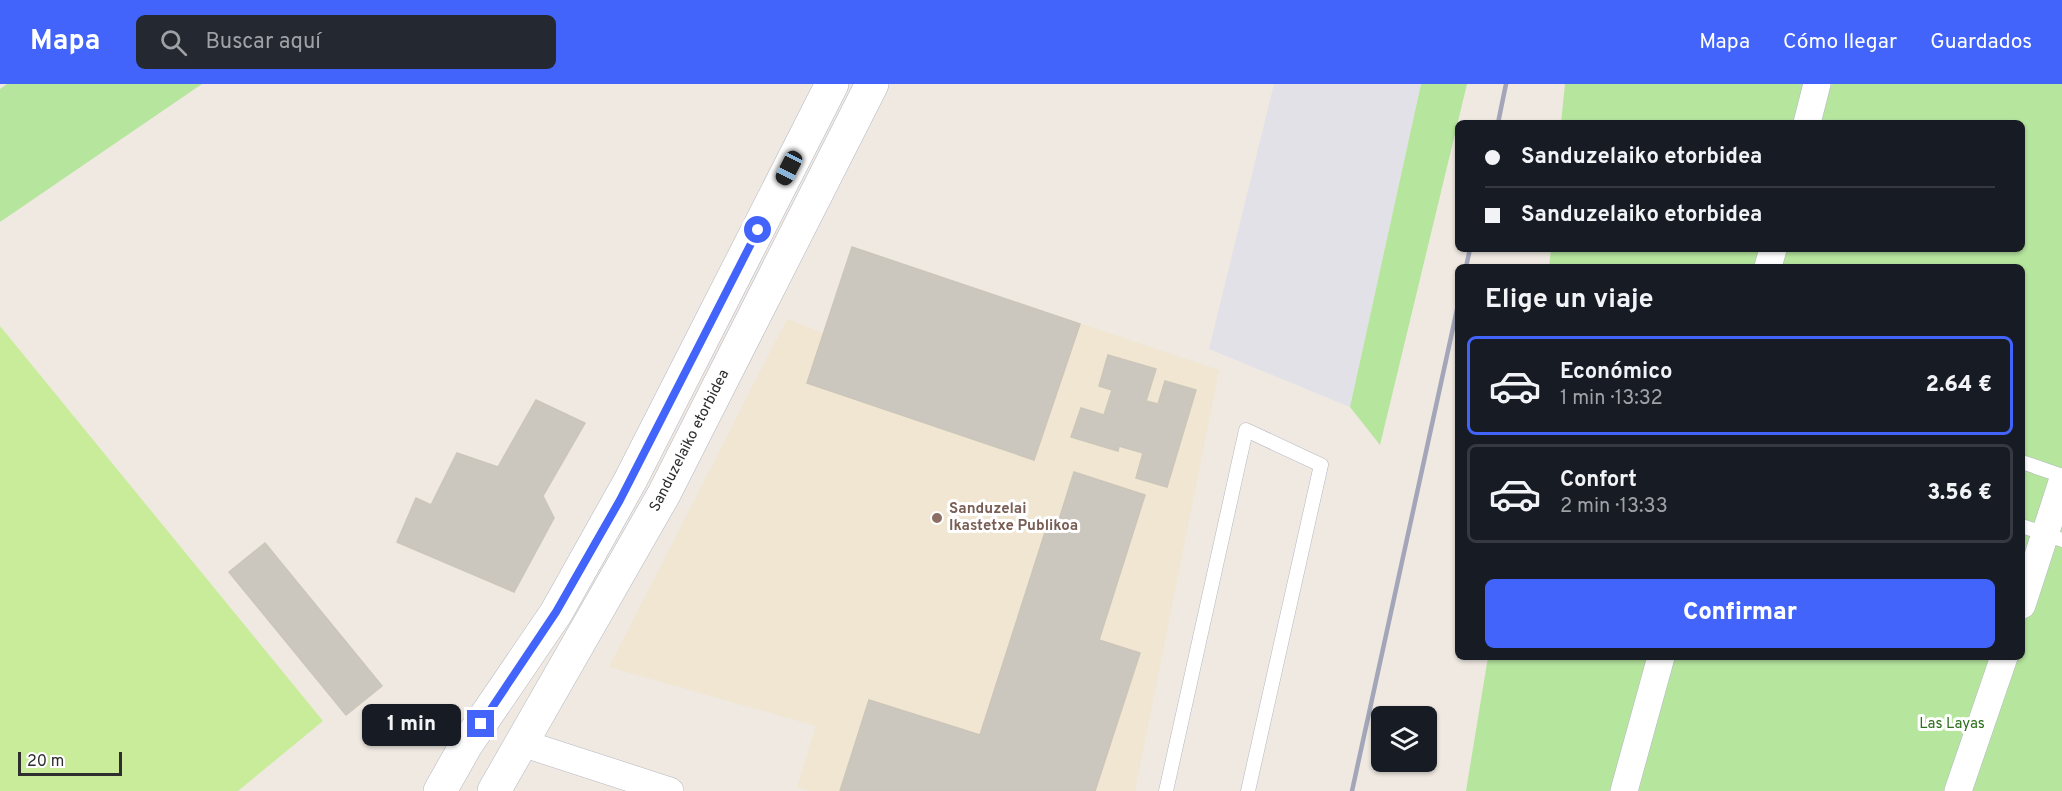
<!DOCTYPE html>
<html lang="es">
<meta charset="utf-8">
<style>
:root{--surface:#171b24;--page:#242831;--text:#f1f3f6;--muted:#9ea1a6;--line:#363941;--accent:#4264fb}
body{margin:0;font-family:Overpass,sans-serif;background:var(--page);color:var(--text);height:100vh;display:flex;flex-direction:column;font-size:22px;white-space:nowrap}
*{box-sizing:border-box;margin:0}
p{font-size:20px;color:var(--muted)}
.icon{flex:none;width:33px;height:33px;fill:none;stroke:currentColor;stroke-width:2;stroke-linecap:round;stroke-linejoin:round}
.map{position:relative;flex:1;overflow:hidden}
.details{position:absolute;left:1455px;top:180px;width:570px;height:396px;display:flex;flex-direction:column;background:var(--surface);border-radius:9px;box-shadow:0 2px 4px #0004}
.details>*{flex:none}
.banner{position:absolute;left:1455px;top:36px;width:570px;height:132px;border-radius:9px;box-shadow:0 2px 4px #0004;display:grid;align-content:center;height:132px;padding:0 30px;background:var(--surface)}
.tools{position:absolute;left:1371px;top:622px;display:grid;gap:12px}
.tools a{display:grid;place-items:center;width:66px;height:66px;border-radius:9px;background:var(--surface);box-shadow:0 2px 4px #0004;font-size:30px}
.scale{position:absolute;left:18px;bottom:15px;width:104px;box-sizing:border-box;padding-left:6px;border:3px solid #2e2e2e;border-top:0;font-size:16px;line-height:21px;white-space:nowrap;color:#2e2e2e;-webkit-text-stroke:4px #fff;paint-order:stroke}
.end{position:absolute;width:27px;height:27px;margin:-14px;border:8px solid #4264fb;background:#fff;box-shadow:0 0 0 3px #fff}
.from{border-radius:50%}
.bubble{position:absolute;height:42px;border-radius:9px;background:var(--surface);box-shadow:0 2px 4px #0004;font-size:20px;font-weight:800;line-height:42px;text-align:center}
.car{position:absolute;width:18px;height:36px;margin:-18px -9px;border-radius:8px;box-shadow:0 0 4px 2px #0007;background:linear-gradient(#222 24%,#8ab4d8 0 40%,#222 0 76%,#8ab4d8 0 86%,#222 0)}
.banner b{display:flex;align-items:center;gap:21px;height:57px;font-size:22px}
.banner b+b{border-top:2px solid var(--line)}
.banner i{width:15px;height:15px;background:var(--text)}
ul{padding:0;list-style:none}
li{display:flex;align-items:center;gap:18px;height:99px;margin:0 12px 9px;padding:0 18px;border:3px solid var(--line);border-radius:9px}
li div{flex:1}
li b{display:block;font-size:22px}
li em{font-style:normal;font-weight:800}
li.on{border-color:var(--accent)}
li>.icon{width:54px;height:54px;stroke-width:1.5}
h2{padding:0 30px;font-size:27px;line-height:72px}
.action{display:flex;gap:12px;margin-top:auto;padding:12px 30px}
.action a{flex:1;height:69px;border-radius:9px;background:var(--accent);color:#fff;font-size:24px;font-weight:800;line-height:69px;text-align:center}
header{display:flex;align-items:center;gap:36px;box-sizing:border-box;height:84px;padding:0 30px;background:var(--accent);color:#fff}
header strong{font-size:28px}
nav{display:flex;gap:33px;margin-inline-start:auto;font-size:21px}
.search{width:420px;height:54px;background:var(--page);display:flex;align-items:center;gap:15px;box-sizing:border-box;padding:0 21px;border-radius:9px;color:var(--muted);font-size:22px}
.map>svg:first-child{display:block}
.industrial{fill:#e3e1e8}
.education{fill:#f0e6d1}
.green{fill:#b6e59e}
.pitch{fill:#c9ec9a}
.building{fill:#cbc7bf;stroke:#cbc5ba;stroke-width:1.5}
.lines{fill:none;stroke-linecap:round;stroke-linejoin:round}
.service-casing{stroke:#b4b7c1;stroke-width:15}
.minor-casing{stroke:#b4b7c1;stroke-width:28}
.secondary-casing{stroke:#b4b7c1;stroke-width:34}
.service{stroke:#fff;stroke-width:14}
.minor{stroke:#fff;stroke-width:27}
.secondary{stroke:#fff;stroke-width:33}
.rail{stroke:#a3a6b8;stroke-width:4.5}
.route{stroke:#4264fb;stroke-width:8}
.education-dot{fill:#8d6e63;stroke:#fff;stroke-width:2}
.labels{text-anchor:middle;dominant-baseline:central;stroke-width:6;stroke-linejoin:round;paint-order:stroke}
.street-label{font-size:15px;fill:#2e2e2e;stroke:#fff}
.education-label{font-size:15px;font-weight:bold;fill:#785e54;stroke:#fff;text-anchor:start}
.park-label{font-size:15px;fill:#2c6e1b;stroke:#fff}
</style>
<header>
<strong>Mapa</strong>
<div class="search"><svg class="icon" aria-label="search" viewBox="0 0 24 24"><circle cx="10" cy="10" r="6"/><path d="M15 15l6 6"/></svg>Buscar aquí</div>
<nav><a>Mapa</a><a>Cómo llegar</a><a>Guardados</a></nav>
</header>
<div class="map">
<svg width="2062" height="707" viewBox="0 0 2062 707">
<rect width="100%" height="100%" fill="#efe9e1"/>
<!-- industrial -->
<path class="industrial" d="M1274,0h147l-71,323 -141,-58z"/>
<!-- education -->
<path class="education" d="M852,163l367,123 -84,421h-324l-14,-4 19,-61 -207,-59 178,-348 36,14z"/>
<!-- green -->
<path class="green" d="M7,0h195l-202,138v-133z
M1421,0h46l-87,361 -30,-38z
M1565,0h497v707h-596l22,-134h534v-390h-473l2,-18h471v-126h-461z"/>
<!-- pitch -->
<path class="pitch" d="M0,242l323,395 -85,70h-238z"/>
<!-- building -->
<path class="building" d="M852,163l228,77 -46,136 -227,-77z
M1108,271l48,14 -10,32 12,3 7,-23 31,9 -29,97 -31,-9 7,-25 -24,-7 -1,5 -47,-14 10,-29 23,7 8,-25 -13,-4z
M536,316l49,23 -42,73 11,22 -40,74 -117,-50 19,-44 15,7 26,-52 41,14z
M1074,388l71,23 -46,145 41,13 -45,138h-255l29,-91 111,35 69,-215 9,3z
M265,459l117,143 -36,29 -117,-143z"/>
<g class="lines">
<!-- service casing -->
<g class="service-casing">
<path id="service" d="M2022,378l40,14
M2022,442l40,14
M1166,707l80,-361 75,35 -73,326"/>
</g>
<!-- minor casing -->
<g class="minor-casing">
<path id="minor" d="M1807,39l10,-39
M1768,183l5,-18
M2022,521l40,-123
M522,659l148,48
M1624,707l37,-134
M1958,707l46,-134"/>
</g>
<!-- secondary casing -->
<g class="secondary-casing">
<path id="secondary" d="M440,707l26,-46 90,-132 74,-132 202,-397
M494,707l170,-297 208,-410"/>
</g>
<!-- service -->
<use href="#service" class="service"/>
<!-- minor -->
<use href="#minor" class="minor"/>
<!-- secondary -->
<use href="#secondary" class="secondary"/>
<!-- rail -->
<path class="rail" d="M1498,39l8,-39
M1466,183l4,-18
M1352,707l106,-486"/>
</g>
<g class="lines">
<!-- route -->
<path class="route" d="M481,640l75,-112 64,-112 138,-270"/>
</g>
<!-- markers -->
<circle class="education-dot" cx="937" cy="434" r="6"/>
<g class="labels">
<!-- street labels -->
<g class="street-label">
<text transform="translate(690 357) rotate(-63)">Sanduzelaiko etorbidea</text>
</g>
<!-- education labels -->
<g class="education-label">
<text x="949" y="425">Sanduzelai<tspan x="949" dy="17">Ikastetxe Publikoa</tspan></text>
</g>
<!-- park labels -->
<g class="park-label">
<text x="1952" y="640">Las Layas</text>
</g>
</g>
</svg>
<div class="tools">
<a><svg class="icon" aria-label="layers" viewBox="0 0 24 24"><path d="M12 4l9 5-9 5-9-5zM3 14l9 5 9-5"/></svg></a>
</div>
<div class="scale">20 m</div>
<i class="end from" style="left:758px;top:146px"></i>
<i class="end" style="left:481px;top:640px"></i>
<div class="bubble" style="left:362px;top:620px;width:99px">1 min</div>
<i class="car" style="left:789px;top:84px;rotate:207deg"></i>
<div class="banner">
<b><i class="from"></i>Sanduzelaiko etorbidea</b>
<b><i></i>Sanduzelaiko etorbidea</b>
</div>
<section class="details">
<h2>Elige un viaje</h2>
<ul>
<li class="on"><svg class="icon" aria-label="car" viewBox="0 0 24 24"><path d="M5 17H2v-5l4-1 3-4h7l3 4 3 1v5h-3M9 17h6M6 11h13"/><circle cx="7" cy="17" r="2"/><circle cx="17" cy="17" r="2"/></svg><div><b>Económico</b><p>1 min · 13:32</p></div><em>2.64 €</em></li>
<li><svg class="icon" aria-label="car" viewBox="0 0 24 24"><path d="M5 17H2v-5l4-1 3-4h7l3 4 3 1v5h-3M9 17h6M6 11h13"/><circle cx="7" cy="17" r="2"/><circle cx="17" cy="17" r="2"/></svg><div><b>Confort</b><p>2 min · 13:33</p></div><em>3.56 €</em></li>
</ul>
<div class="action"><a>Confirmar</a></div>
</section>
</div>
